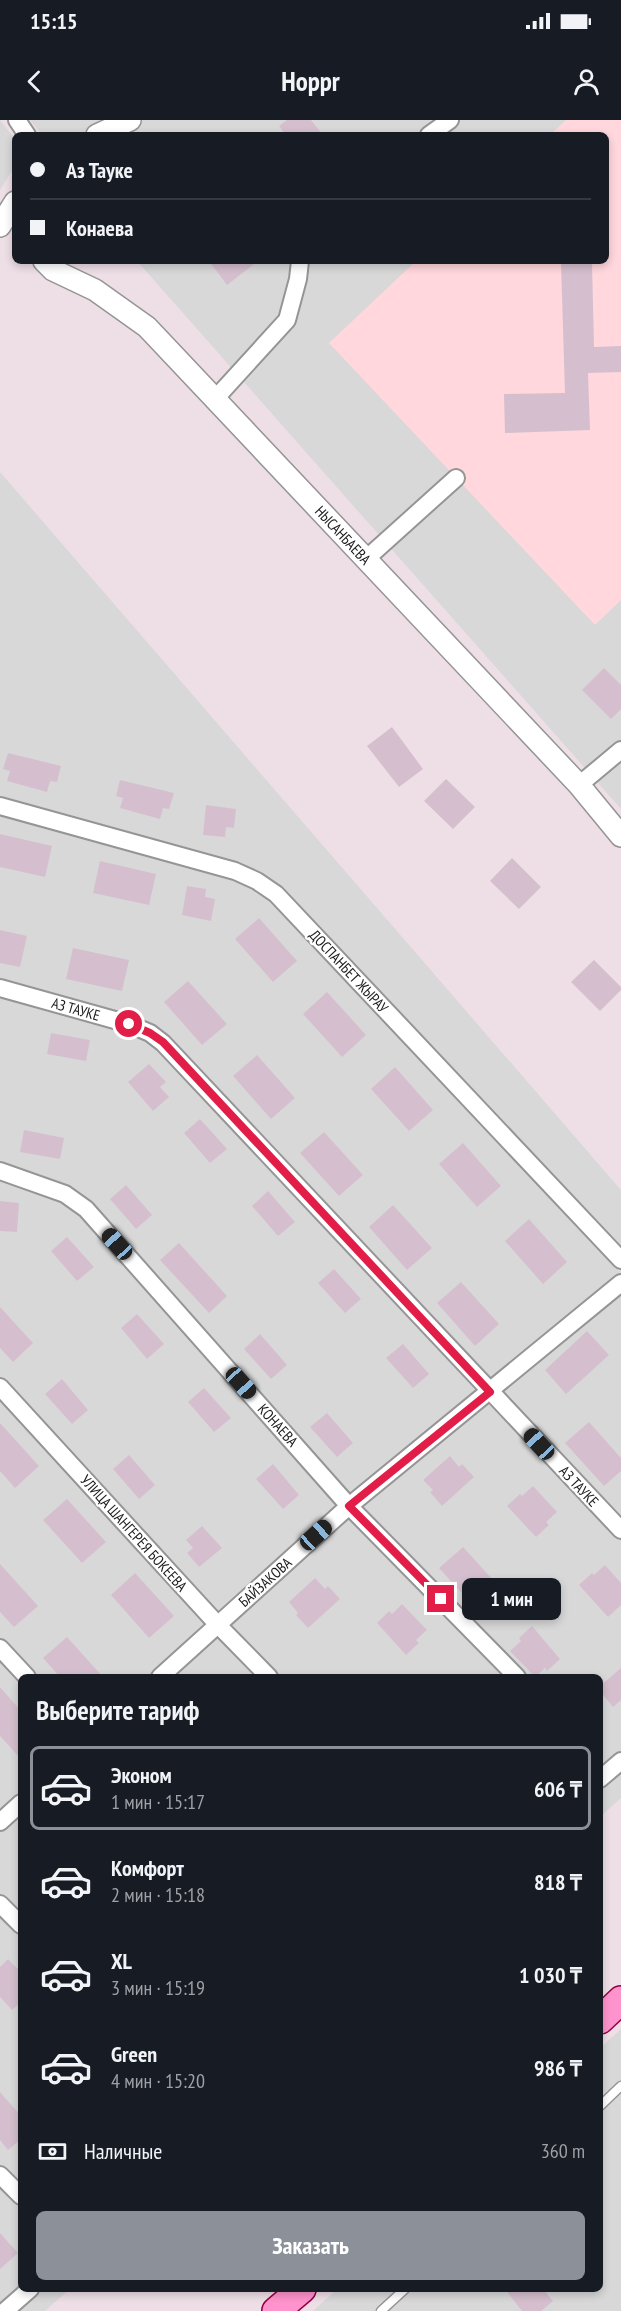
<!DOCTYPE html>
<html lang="ru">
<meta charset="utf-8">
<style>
:root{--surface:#171b24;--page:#242831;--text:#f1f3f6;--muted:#9ea1a6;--line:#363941;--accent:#8c9099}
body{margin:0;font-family:"PT Sans Narrow",sans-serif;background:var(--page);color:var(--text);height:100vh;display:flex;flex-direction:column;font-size:22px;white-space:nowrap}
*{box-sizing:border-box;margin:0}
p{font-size:20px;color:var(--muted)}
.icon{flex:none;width:33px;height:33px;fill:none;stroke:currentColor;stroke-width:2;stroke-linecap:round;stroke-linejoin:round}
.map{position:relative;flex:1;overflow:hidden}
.sheet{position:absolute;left:18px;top:1554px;width:585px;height:618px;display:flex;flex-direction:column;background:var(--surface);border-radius:9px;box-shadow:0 3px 9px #0003}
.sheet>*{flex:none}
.banner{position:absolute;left:12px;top:12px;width:597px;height:132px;border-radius:9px;box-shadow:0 3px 9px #0003;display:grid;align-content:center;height:132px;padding:0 18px;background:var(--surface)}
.end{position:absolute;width:27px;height:27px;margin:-14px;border:8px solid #e11d48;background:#fff;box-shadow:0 0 0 3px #fff}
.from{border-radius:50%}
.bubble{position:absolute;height:42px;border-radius:9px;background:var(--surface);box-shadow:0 3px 9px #0003;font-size:20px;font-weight:800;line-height:42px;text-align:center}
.car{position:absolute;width:18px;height:36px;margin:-18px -9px;border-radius:8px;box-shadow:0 0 4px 2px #0007;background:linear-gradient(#222 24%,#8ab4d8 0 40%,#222 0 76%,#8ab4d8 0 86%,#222 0)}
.banner b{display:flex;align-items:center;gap:21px;height:57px;font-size:22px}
.banner b+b{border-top:2px solid var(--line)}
.banner i{width:15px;height:15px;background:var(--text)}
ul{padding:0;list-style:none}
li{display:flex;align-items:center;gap:18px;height:84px;margin:0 12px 9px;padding:0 6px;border:3px solid transparent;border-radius:9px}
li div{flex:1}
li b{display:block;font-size:22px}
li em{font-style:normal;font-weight:800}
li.on{border-color:var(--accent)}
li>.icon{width:54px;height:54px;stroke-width:1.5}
h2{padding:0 18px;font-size:27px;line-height:72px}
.pay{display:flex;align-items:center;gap:15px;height:66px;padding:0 18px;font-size:22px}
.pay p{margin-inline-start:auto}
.button{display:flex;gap:12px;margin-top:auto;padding:12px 18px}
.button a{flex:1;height:69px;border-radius:9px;background:var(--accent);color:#fff;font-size:24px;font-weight:800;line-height:69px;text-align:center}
.status{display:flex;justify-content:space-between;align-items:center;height:42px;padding:0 30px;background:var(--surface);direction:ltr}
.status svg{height:16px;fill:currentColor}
header{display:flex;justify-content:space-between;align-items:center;height:78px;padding:0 18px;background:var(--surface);font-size:27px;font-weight:800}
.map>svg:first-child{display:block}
.residential{fill:#d9d8d9}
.education{fill:#ffd7dc}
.building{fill:#d5bfce}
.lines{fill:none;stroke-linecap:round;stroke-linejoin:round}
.service-casing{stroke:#959595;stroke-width:11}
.minor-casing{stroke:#959595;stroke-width:20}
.tertiary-casing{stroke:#959595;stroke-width:24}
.primary-casing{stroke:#920040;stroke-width:30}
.service{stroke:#fff;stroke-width:8}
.minor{stroke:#fff;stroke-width:16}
.tertiary{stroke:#fff;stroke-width:21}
.primary{stroke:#ff93cd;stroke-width:27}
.route{stroke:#e11d48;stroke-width:8}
.labels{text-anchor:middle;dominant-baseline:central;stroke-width:4.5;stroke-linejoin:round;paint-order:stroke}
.street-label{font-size:15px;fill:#1b1b1b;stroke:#fff}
</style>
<div class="status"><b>15:15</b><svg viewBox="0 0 49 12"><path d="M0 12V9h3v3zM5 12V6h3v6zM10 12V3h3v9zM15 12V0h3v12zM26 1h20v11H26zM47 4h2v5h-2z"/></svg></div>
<header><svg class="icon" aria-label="back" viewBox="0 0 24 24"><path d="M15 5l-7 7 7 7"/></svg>Hoppr<svg class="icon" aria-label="person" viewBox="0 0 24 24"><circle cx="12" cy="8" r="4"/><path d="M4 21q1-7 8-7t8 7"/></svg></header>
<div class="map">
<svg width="621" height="2191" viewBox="0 0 621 2191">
<rect width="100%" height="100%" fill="#eedfe6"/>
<!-- residential -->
<path class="residential" d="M0,0l15,19v27l-15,24z
M30,0h591v689l-484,-548h469v-126h-564z
M0,352l621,718v608l-21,19v-140h-579v612h49l-25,22h-45z
M621,1909v282h-308l24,-22h263v-241z"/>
<!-- education -->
<path class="education" d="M566,0h55v480l-26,25 -266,-282 87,-82h190v-126h-56z"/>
<!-- building -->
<path class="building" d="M287,0h24l12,15h-37l-7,-9z
M209,141h49l-31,24z
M561,143h31l2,84 27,-1v26l-33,1 2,57 -85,3 -1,-39 61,-1z
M604,548l17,17v24l-10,10 -29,-29z
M392,607l31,42 -24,18 -32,-41z
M8,633l53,13 -4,16 -7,-1 -3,11 -40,-11 3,-10 -7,-2z
M446,659l29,28 -22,22 -29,-28z
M120,660l54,13 -5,16 -6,-1 -3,11 -40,-11 3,-10 -7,-2z
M206,685l30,4 -2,19 -8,-1 -1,10 -22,-2z
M0,714l52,12 -7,31 -45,-10z
M512,738l29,29 -22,22 -29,-28z
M100,741l56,13 -7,31 -56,-12z
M187,766l19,3 -1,8 10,2 -4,22 -29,-6z
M259,798l38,43 -24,21 -38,-43z
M0,810l27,6 -7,31 -20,-4z
M73,828l56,12 -7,31 -56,-12z
M594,840l27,27v3l-21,21 -29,-29z
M188,861l39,43 -25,21 -38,-43z
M327,872l39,43 -24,22 -39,-43z
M51,913l39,7 -4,21 -39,-7z
M257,935l38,43 -24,21 -38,-43z
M149,944l17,18 -6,5 9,10 -16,14 -25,-29z
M395,947l38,43 -24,21 -38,-42z
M200,999l27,30 -17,14 -26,-30z
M24,1010l40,8 -4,21 -40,-7z
M324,1012l39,43 -24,21 -39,-43z
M463,1023l38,43 -24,21 -38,-43z
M126,1065l26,30 -16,14 -26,-30z
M268,1071l27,31 -17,14 -26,-30z
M0,1081l19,2 -2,29 -17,-1z
M393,1085l39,43 -25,22 -38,-43z
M529,1099l38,43 -24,22 -38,-43z
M67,1117l27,30 -17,14 -26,-30z
M179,1123l48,53 -18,17 -49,-53z
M334,1149l27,30 -16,14 -27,-30z
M461,1162l38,42 -24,22 -38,-43z
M0,1187l33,36 -20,19 -13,-14z
M137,1194l27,30 -17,15 -26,-31z
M587,1211l22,24 -43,39 -21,-24z
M260,1214l27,31 -16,14 -27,-30z
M403,1224l26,30 -16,14 -27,-30z
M62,1259l26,31 -16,14 -27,-30z
M204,1268l27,30 -17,14 -26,-30z
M327,1293l26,30 -16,14 -27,-30z
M589,1302l32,36v13l-17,15 -39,-43z
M0,1303l39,43 -24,22 -15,-17z
M129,1335l26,30 -16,14 -26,-30z
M450,1336l9,11 3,-3 12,13 -32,29 -12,-14 3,-2 -10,-10z
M273,1344l26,31 -16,14 -27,-30z
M533,1366l24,26 -11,10 3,3 -13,12 -29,-31 13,-12 2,2z
M67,1379l39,43 -24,21 -39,-43z
M202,1406l20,22 -23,19 -12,-14 6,-5 -7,-8z
M463,1427l39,43 -24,21 -39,-43z
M0,1444l38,42 -24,21 -14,-15z
M605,1445l16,18v22l-13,12 -29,-32 13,-12 2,2z
M135,1453l39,43 -25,22 -38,-43z
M315,1458l10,11 3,-3 12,13 -32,29 -12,-13 2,-2 -9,-11z
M402,1484l25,26 -11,10 3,3 -13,12 -29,-32 12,-12 3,3z
M532,1506l28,33 -13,12 -2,-3 -10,9 -25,-26 11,-10 -2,-3z
M67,1517l36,40h-43l-17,-19z
M621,1548v32l-8,7 -13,-16v-5z
M0,1567l21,24v48l-21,-23z
M8,1839l13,13v30l-9,8 -12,-13v-30z
M0,1972l21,24v23l-13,11 -8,-10z
M0,2113l18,20 -18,16z
M505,2169h38l10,12 -12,10h-19z"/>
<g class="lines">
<!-- service casing -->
<g class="service-casing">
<path id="service" d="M600,1986l21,-20
M381,2191l24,-22"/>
</g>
<!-- minor casing -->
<g class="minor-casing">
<path id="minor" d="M17,0l10,15
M429,15l21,-15
M215,279l72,-79 11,-41 2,-18
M366,439l90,-81
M579,665l42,-35
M0,686l235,65 22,10 19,13 345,366
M0,868l129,36 21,9 13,10 458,487
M0,1051l65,23 21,15 263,297 168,171
M0,1267l218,238 51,52
M0,1528l27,29
M160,1557l189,-171 272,-223
M600,1659l21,-18
M0,1702l21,-19
M0,1784l21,21
M0,2055l21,21
M5,2191l25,-22"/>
</g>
<!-- tertiary casing -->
<g class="tertiary-casing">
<path id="tertiary" d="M97,15l33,-15
M0,106l15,-24
M44,141l9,9 42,20 52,37 432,458 42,51"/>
</g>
<!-- primary casing -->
<g class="primary-casing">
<path id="primary" d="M600,1900l21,-20
M276,2191l26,-22"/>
</g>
<!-- service -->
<use href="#service" class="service"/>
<!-- minor -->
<use href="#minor" class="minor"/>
<!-- tertiary -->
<use href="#tertiary" class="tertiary"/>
<!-- primary -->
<use href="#primary" class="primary"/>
</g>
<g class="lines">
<!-- route -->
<path class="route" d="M129,904l21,9 13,9 327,350 -141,114 92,93"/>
</g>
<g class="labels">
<!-- street labels -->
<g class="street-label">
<text transform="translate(343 415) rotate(47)">НЫСАНБАЕВА</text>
<text transform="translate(349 851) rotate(47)">ДОСПАНБЕТ ЖЫРАУ</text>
<text transform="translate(76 889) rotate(16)">АЗ ТАУКЕ</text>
<text transform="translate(278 1305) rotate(48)">КОНАЕВА</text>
<text transform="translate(579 1366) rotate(47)">АЗ ТАУКЕ</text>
<text transform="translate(134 1413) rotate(48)">УЛИЦА ШАНГЕРЕЯ БОКЕЕВА</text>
<text transform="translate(265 1462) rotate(-42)">БАЙЗАКОВА</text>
</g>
</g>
</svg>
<i class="end from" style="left:129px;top:904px"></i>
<i class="end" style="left:441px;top:1479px"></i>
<div class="bubble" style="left:462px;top:1458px;width:99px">1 мин</div>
<i class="car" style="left:117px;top:1124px;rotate:318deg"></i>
<i class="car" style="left:241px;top:1263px;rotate:138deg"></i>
<i class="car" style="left:539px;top:1324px;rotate:317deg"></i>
<i class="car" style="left:316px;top:1415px;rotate:48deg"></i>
<div class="banner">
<b><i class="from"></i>Аз Тауке</b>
<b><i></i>Конаева</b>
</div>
<section class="sheet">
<h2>Выберите тариф</h2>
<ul>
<li class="on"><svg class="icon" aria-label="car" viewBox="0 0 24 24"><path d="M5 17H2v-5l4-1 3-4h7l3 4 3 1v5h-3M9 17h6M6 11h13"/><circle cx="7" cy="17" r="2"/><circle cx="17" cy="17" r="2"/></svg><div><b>Эконом</b><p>1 мин · 15:17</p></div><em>606 ₸</em></li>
<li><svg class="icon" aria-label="car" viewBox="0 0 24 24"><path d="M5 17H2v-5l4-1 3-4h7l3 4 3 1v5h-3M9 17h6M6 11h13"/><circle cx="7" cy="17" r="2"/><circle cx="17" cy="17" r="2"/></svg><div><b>Комфорт</b><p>2 мин · 15:18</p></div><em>818 ₸</em></li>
<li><svg class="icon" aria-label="car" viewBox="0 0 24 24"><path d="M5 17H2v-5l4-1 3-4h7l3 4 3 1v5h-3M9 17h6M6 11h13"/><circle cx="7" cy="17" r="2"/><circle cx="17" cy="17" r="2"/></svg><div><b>XL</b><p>3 мин · 15:19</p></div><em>1 030 ₸</em></li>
<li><svg class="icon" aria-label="car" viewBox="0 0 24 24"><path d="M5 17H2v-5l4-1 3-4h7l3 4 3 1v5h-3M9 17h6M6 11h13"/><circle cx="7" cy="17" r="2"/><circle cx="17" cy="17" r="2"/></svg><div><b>Green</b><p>4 мин · 15:20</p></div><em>986 ₸</em></li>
</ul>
<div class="pay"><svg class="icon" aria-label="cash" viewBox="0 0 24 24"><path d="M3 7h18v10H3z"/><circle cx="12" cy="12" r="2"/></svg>Наличные<p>360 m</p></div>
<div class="button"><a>Заказать</a></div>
</section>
</div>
